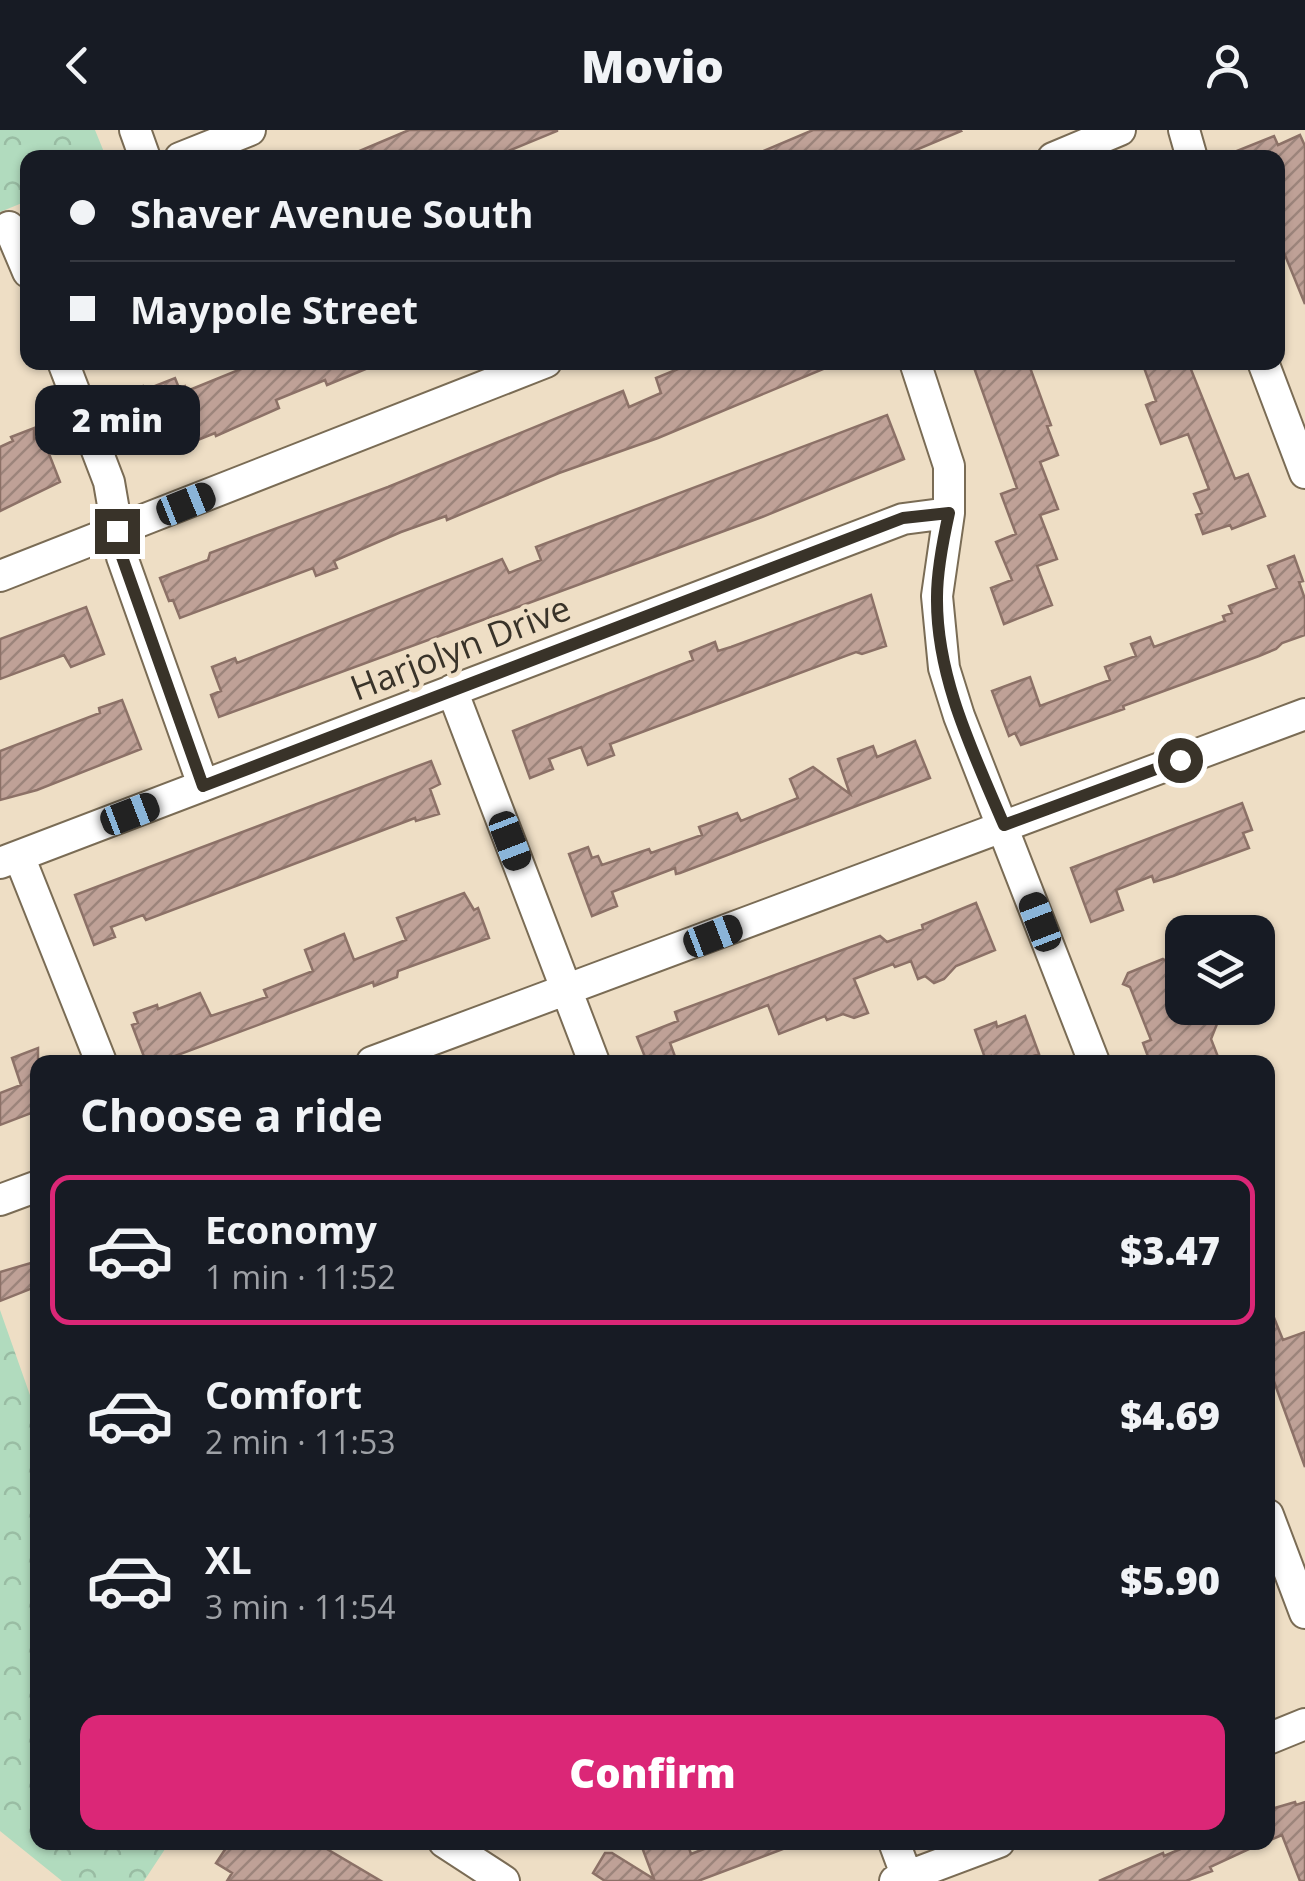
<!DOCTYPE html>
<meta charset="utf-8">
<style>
:root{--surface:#171b24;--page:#20242c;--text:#f1f3f6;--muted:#9ea1a6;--line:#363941;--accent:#db2777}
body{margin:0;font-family:"Open Sans",sans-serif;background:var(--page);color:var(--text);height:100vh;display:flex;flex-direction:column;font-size:38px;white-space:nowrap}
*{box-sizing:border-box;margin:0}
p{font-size:32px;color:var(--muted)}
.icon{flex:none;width:55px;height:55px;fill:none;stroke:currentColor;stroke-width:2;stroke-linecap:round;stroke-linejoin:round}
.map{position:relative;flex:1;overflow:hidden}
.sheet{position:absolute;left:30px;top:925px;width:1245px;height:795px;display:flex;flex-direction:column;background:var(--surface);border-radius:20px;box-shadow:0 2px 8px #0004}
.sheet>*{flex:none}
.banner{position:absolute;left:20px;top:20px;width:1265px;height:220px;border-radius:20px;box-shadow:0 2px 8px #0004;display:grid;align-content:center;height:220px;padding:0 50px;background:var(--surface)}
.buttons{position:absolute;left:1165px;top:785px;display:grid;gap:20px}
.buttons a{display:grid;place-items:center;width:110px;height:110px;border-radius:20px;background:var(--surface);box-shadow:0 2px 8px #0004;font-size:50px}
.end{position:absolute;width:45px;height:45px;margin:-22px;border:12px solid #393329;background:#fff;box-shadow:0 0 0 5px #fff}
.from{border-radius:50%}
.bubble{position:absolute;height:70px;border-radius:20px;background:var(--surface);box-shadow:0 2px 8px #0004;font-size:32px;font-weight:800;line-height:70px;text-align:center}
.car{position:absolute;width:30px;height:60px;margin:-30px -15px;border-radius:12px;box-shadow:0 0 8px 2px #0007;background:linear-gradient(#222 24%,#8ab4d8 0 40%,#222 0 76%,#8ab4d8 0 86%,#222 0)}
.banner b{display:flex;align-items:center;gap:35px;height:95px;font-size:38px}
.banner b+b{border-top:2px solid var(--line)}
.banner i{width:25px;height:25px;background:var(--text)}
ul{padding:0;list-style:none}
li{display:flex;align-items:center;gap:30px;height:150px;margin:0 20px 15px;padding:0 30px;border:5px solid transparent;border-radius:20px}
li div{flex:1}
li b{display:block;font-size:38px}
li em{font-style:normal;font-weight:800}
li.active{border-color:var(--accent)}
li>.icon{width:90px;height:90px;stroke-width:1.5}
h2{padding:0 50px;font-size:45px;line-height:120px}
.button{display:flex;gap:20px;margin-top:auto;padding:20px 50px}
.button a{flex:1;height:115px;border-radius:20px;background:var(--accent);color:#fff;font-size:40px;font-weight:800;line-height:115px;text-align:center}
header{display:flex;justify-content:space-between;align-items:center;height:130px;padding:0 50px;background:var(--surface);font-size:45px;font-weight:800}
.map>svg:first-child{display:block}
.park{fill:url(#park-crowns)}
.building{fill:url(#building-hatch);stroke:#8c7167;stroke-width:2.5}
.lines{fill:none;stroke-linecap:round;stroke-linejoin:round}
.minor-casing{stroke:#7a6c55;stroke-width:34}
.minor{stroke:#fff;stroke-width:30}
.route{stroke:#393329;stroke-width:12}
.labels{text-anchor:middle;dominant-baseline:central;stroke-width:9;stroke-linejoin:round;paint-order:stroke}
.street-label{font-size:35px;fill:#393329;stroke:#eedec5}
</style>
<header><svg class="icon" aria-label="back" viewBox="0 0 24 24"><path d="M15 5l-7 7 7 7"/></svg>Movio<svg class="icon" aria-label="person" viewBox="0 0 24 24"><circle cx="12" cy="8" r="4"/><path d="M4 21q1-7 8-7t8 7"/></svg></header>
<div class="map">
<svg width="1305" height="1751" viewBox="0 0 1305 1751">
<defs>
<pattern id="park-crowns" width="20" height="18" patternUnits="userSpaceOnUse" patternTransform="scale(2.5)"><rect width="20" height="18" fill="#b1dbbe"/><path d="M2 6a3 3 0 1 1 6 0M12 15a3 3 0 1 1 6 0" fill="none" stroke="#99bca3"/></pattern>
<pattern id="building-hatch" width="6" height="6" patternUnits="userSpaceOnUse" patternTransform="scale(2.5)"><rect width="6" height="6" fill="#bfa197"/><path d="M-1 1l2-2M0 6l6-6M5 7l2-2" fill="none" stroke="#9c847b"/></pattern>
</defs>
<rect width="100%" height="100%" fill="#eedec5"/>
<!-- park -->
<path class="park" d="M0,0h95l11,27 -78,1 -1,43 -27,11z
M0,1180l37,105 1,427 131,1 -25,38h-82l-62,-50z"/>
<!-- building -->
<path class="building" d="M409,0h148v1l-66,27h-148z
M813,0h147l1,1 -64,27h-67l-2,-6 -13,6h-68z
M1300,5l5,11v158l-27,-66v-80l-56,-1 52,-21 4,9z
M258,232l122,1 -53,22 -2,-5 -49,20 3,8 -63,28 -1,-3 -37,15 -5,-10 -35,14 -12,-24 -6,-21 3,-2 -3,-10 23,-9 2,4 30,-12 4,10 6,-2 2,5z
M695,232l140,2 -177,74 -99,35 -112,47 -1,-4 -45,16 -67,29 3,7 -21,8 -3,-8 -133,50 -7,-18 -4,1 -9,-23 48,-18 2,-7 178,-66 235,-96 6,16 32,-14 -5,-15z
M972,232h56l23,63 -4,1 11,29 -18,7 18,47 -18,6 17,44 -20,7 15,39 -48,19 -13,-36 21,-8 -16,-38 20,-8 -15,-40 16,-6z
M1142,232h46l47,117 13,-5 17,42 -33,13 -2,-4 -27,9 -7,-19 6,-2 -8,-19 15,-5 -21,-55 -27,10 -15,-39 10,-4z
M887,285l17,44 -142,58 -543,200 -8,-22 10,-4 -9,-24 23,-9 2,5 265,-104 7,14 32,-13 -5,-13z
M34,298v11l8,-3 18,46 -60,29v-64l13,-6 -2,-4z
M1294,426l9,25 -4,1 6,17v36l-23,8 -6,6 -17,7 -136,50 1,3 -103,36 -6,-12 -6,3 -17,-45 38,-14 10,29 70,-26 -5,-13 31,-11 -5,-12 19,-7 4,10 71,-26 -2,-5 9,-3 -3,-7 48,-18 -9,-22z
M871,465l15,51 -24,8 -6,-2 -246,92 4,11 -26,10 -7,-18 -32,12 4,10 -23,9 -17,-47 180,-71 -3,-8 25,-10 3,9 13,-4z
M86,477l18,47 -33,13 -7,-12 -64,24v-40z
M122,570l19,49 -104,41 -37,10v-49l100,-38 -1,-5z
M915,611l15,37 -250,95 -4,1 -1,-6 -63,24 5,14 -25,10 -23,-62 19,-7 4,11 6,-2 4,9 47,-16 2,4 51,-18 -3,-8 38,-14 4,8 57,-23 -8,-19 23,-12 37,27 -12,-35 35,-13 4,11z
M431,631l9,23 -10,5 9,25 -23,7 -1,-3 -269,102 -3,-5 -32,12 4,10 -21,8 -19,-50z
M1242,673l10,27 -9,3 6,15 -76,28 -19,6 -2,-6 -36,14 7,20 -32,12 -20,-54z
M464,763l10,17 4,-2 11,30 -91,33 -1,6 -23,9 -1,-4 -214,80h-13l-14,-37 6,-2 -4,-10 23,-8 1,4 42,-16 11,23 56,-19 -3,-7 49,-19 -8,-21 39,-16 10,26 52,-20 -9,-22z
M976,773l19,47 -39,16 -12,13 -10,4 -9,-7 -7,3 -7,-18 -16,6 -2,-3 -39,15 14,34 -14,5 -11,-4 -16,6 -2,-4 -46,18 -11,-29 -98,38 7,19h-30l-10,-25 41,-16 -3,-9 205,-76 7,6 36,-13 -1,-4z
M1163,829l17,9 2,5v35h23l12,4 2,7 -8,20 9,23h-70l-7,-19 8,-3 -21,-53 -7,-3 5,-11z
M1025,886l14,38 -22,8h-23l-3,-6 -6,2 -10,-28 21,-8 1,5z
M38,918v77l-7,-12 -31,12v-32l21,-8 -9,-27z
M38,1131v25l-38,15v-29z
M1268,1173l15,37 22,-8v135l-37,-102z
M1295,1672l1,3 9,-3v79h-5l-18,-46 -14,6v-31z
M230,1712h85l66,39h-154l5,-8 -16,-10z
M640,1712h47l4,12 31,-12 74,2 -98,37h-93l-12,-8 12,-20h7l42,26z
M1197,1712h67l-54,25 2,4 -26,10h-87l64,-28 1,3z"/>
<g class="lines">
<!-- minor casing -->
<g class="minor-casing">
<path id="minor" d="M135,0l10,28
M1184,0l8,28
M180,28l70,-28
M1053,28l67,-28
M9,97l19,45
M63,232l46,120 13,75 81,228
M915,232l34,104v47l-12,83 7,72 15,48 135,346
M1263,232l42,111
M0,446l546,-214
M452,560l142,372
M19,726l82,206
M0,733l903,-344 46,-6
M372,932l933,-348
M0,1070l38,-14
M1268,1385l37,98
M1268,1609l37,-15
M444,1712l60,39
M894,1712l13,35
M895,1751l104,-39"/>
</g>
<!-- minor -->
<use href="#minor" class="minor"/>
</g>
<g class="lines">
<!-- route -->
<path class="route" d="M117,401l5,26 81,229 700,-268 46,-5c-6,27 -12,56 -12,84 -1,80 36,155 67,228l176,-65"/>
</g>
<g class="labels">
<!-- street labels -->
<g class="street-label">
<text transform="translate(460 517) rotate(-21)">Harjolyn Drive</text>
</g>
</g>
</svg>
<div class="buttons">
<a><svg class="icon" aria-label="layers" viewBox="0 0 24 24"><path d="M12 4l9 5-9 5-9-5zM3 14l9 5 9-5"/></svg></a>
</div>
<i class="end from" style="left:1180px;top:630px"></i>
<i class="end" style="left:117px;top:401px"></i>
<div class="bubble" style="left:35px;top:255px;width:165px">2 min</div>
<i class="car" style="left:186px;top:374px;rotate:68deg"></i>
<i class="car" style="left:130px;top:684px;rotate:69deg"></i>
<i class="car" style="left:510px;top:711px;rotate:159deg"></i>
<i class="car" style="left:1040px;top:792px;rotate:339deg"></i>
<i class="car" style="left:713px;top:806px;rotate:69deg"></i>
<div class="banner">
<b><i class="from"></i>Shaver Avenue South</b>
<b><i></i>Maypole Street</b>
</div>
<section class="sheet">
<h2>Choose a ride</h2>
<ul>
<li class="active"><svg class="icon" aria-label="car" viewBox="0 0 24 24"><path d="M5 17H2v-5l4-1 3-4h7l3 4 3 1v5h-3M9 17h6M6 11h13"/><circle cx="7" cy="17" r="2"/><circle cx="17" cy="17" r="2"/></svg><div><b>Economy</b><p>1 min · 11:52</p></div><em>$3.47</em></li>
<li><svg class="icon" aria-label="car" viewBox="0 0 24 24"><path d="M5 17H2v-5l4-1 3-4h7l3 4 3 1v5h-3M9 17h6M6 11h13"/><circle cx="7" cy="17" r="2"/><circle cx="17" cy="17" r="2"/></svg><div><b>Comfort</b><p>2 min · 11:53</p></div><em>$4.69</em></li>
<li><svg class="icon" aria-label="car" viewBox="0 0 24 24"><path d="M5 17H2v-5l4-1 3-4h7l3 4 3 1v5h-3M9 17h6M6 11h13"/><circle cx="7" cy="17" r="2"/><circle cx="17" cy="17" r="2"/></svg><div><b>XL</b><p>3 min · 11:54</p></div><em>$5.90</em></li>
</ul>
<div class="button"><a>Confirm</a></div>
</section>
</div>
